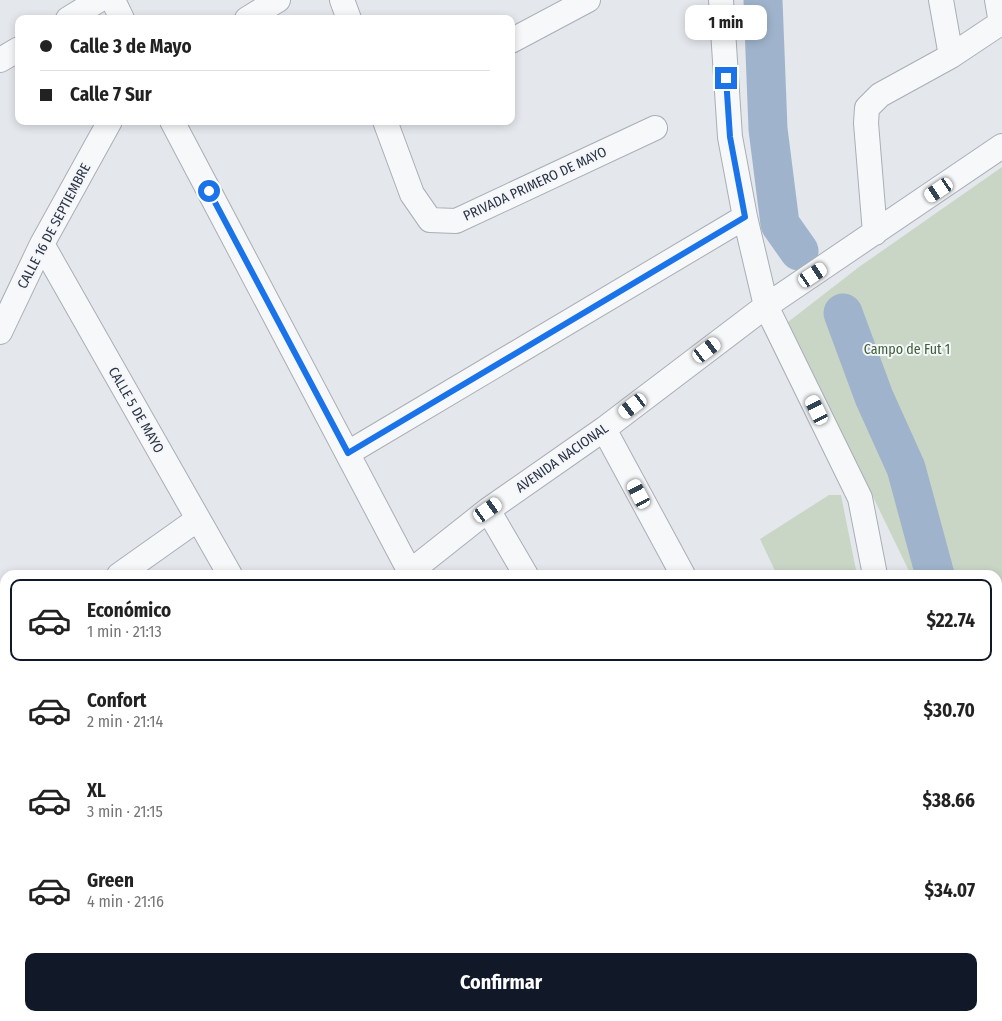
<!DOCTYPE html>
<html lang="es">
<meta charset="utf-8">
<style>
:root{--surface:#fff;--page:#f6f6f6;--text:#222;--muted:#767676;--line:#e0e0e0;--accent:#111827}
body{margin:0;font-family:"Fira Sans Condensed",sans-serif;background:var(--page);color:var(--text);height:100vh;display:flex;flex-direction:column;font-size:19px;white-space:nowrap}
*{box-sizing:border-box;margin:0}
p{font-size:16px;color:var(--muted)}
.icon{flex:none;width:28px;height:28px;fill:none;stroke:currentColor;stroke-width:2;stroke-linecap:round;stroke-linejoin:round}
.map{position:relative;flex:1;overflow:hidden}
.details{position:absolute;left:0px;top:570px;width:1002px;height:451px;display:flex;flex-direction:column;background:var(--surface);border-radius:15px 15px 0 0;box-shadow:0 2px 8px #0003}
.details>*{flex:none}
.top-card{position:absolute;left:15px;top:15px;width:500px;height:110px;border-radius:10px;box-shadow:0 2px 8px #0003;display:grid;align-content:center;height:110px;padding:0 25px;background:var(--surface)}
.end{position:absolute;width:22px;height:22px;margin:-11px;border:6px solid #1a73e8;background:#fff;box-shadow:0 0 0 2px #fff}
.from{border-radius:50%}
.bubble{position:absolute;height:35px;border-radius:10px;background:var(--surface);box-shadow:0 2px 8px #0003;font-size:16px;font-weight:700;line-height:35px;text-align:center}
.car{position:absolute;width:15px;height:30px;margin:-15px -8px;border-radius:6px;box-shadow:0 0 4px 1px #0007;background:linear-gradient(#fff 24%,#345 0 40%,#fff 0 76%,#345 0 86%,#fff 0)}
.top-card b{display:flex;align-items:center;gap:18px;height:48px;font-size:19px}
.top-card b+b{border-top:1px solid var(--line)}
.top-card i{width:12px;height:12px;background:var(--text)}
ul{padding:9px 0 0;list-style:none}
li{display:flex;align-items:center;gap:15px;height:82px;margin:0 10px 8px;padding:0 15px;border:2px solid transparent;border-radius:10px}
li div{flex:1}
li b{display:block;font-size:19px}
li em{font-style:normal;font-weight:700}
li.selected{border-color:var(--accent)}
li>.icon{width:45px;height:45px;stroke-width:1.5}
.button{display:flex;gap:10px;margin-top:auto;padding:10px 25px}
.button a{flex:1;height:58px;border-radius:10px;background:var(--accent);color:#fff;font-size:20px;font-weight:700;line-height:58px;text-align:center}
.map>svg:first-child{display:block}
.green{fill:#c9d6c5}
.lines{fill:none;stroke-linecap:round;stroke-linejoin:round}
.river{stroke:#9fb4cc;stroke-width:39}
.pedestrian-casing{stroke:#a9aeb7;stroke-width:20}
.minor-casing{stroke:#a9aeb7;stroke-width:26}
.pedestrian{stroke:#f7f8fa;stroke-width:18}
.minor{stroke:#f7f8fa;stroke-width:24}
.route{stroke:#1a73e8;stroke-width:6}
.labels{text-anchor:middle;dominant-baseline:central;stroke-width:4;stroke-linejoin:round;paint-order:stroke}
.street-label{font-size:14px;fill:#2b3445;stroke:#f4f6f9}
.park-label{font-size:14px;fill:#3f6138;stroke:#f4f6f9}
</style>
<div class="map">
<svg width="1002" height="1021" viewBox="0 0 1002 1021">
<rect width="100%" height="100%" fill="#e4e7ec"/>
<!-- green -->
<path class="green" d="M1002,167v476l-4,3v-71h-87l-123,-253 71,-55z
M829,495h12l16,80h-80l-17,-36z
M770,1016h158l-1,5h-154z"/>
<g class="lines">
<!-- river -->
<path class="river" d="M763,0l5,129 12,95 19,27
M843,313l31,84 32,71 29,107
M998,885l4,16
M998,974l4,-14
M983,1021l2,-5"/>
<!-- pedestrian casing -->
<g class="pedestrian-casing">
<path id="pedestrian" d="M761,1021l11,-5"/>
</g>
<!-- minor casing -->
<g class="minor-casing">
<path id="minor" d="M113,0l9,19
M342,0l7,19
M721,0l9,137 15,80 21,89 94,192 15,77
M941,0l10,56
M997,0l4,23
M68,19l31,-19
M247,19l31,-19
M511,41l77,-41
M0,60l19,-11
M172,121l238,451
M385,121l27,73 18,26 26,1 199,-93
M875,233l-9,-110 1,-15 13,-13 71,-39 51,-34
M42,244l188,331
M0,332l42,-88 68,-123
M604,429l79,146
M348,453l397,-236
M488,510l38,65
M119,575l79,-56
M406,575l82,-65 116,-81 162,-123 236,-160
M0,658l5,-3
M998,751l4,-1
M0,861l5,-4
M469,1016l3,5
M117,1021l8,-5
M442,1021l8,-5
M946,1021l1,-5"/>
</g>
<!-- pedestrian -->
<use href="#pedestrian" class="pedestrian"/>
<!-- minor -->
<use href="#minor" class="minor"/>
</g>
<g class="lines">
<!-- route -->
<path class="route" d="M209,191l139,262 397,-236 -15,-80 -4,-59"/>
</g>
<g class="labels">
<!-- street labels -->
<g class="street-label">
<text transform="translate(535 184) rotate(-25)">PRIVADA PRIMERO DE MAYO</text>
<text transform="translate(54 226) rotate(-62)">CALLE 16 DE SEPTIEMBRE</text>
<text transform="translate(136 410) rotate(60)">CALLE 5 DE MAYO</text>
<text transform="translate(562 458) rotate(-35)">AVENIDA NACIONAL</text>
</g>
<!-- park labels -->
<g class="park-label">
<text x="907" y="349">Campo de Fut 1</text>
</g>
</g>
</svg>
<i class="end from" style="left:209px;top:191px"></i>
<i class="end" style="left:726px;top:78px"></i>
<div class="bubble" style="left:685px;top:5px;width:82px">1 min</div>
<i class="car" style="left:939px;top:190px;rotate:236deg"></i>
<i class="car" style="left:813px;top:275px;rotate:56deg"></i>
<i class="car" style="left:707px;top:350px;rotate:53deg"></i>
<i class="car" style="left:633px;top:406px;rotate:233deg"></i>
<i class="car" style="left:817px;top:410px;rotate:334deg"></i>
<i class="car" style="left:639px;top:494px;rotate:332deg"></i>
<i class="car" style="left:488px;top:510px;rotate:55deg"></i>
<div class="top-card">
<b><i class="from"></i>Calle 3 de Mayo</b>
<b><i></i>Calle 7 Sur</b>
</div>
<section class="details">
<ul>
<li class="selected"><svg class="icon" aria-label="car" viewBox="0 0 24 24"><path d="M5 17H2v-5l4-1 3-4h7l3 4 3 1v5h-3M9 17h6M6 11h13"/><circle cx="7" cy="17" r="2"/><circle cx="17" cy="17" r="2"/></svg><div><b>Económico</b><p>1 min · 21:13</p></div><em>$22.74</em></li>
<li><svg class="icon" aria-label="car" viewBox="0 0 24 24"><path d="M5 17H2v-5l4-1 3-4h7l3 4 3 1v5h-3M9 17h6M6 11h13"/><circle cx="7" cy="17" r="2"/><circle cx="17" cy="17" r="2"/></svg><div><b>Confort</b><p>2 min · 21:14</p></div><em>$30.70</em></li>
<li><svg class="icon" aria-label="car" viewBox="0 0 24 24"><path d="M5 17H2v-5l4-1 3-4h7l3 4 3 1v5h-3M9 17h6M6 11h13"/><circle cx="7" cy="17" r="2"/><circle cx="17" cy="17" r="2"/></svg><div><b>XL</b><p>3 min · 21:15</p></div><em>$38.66</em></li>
<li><svg class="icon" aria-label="car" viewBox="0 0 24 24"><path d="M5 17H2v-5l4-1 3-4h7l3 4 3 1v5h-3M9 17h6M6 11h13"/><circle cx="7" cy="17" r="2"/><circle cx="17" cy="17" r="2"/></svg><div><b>Green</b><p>4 min · 21:16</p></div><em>$34.07</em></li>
</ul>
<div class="button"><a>Confirmar</a></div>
</section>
</div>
